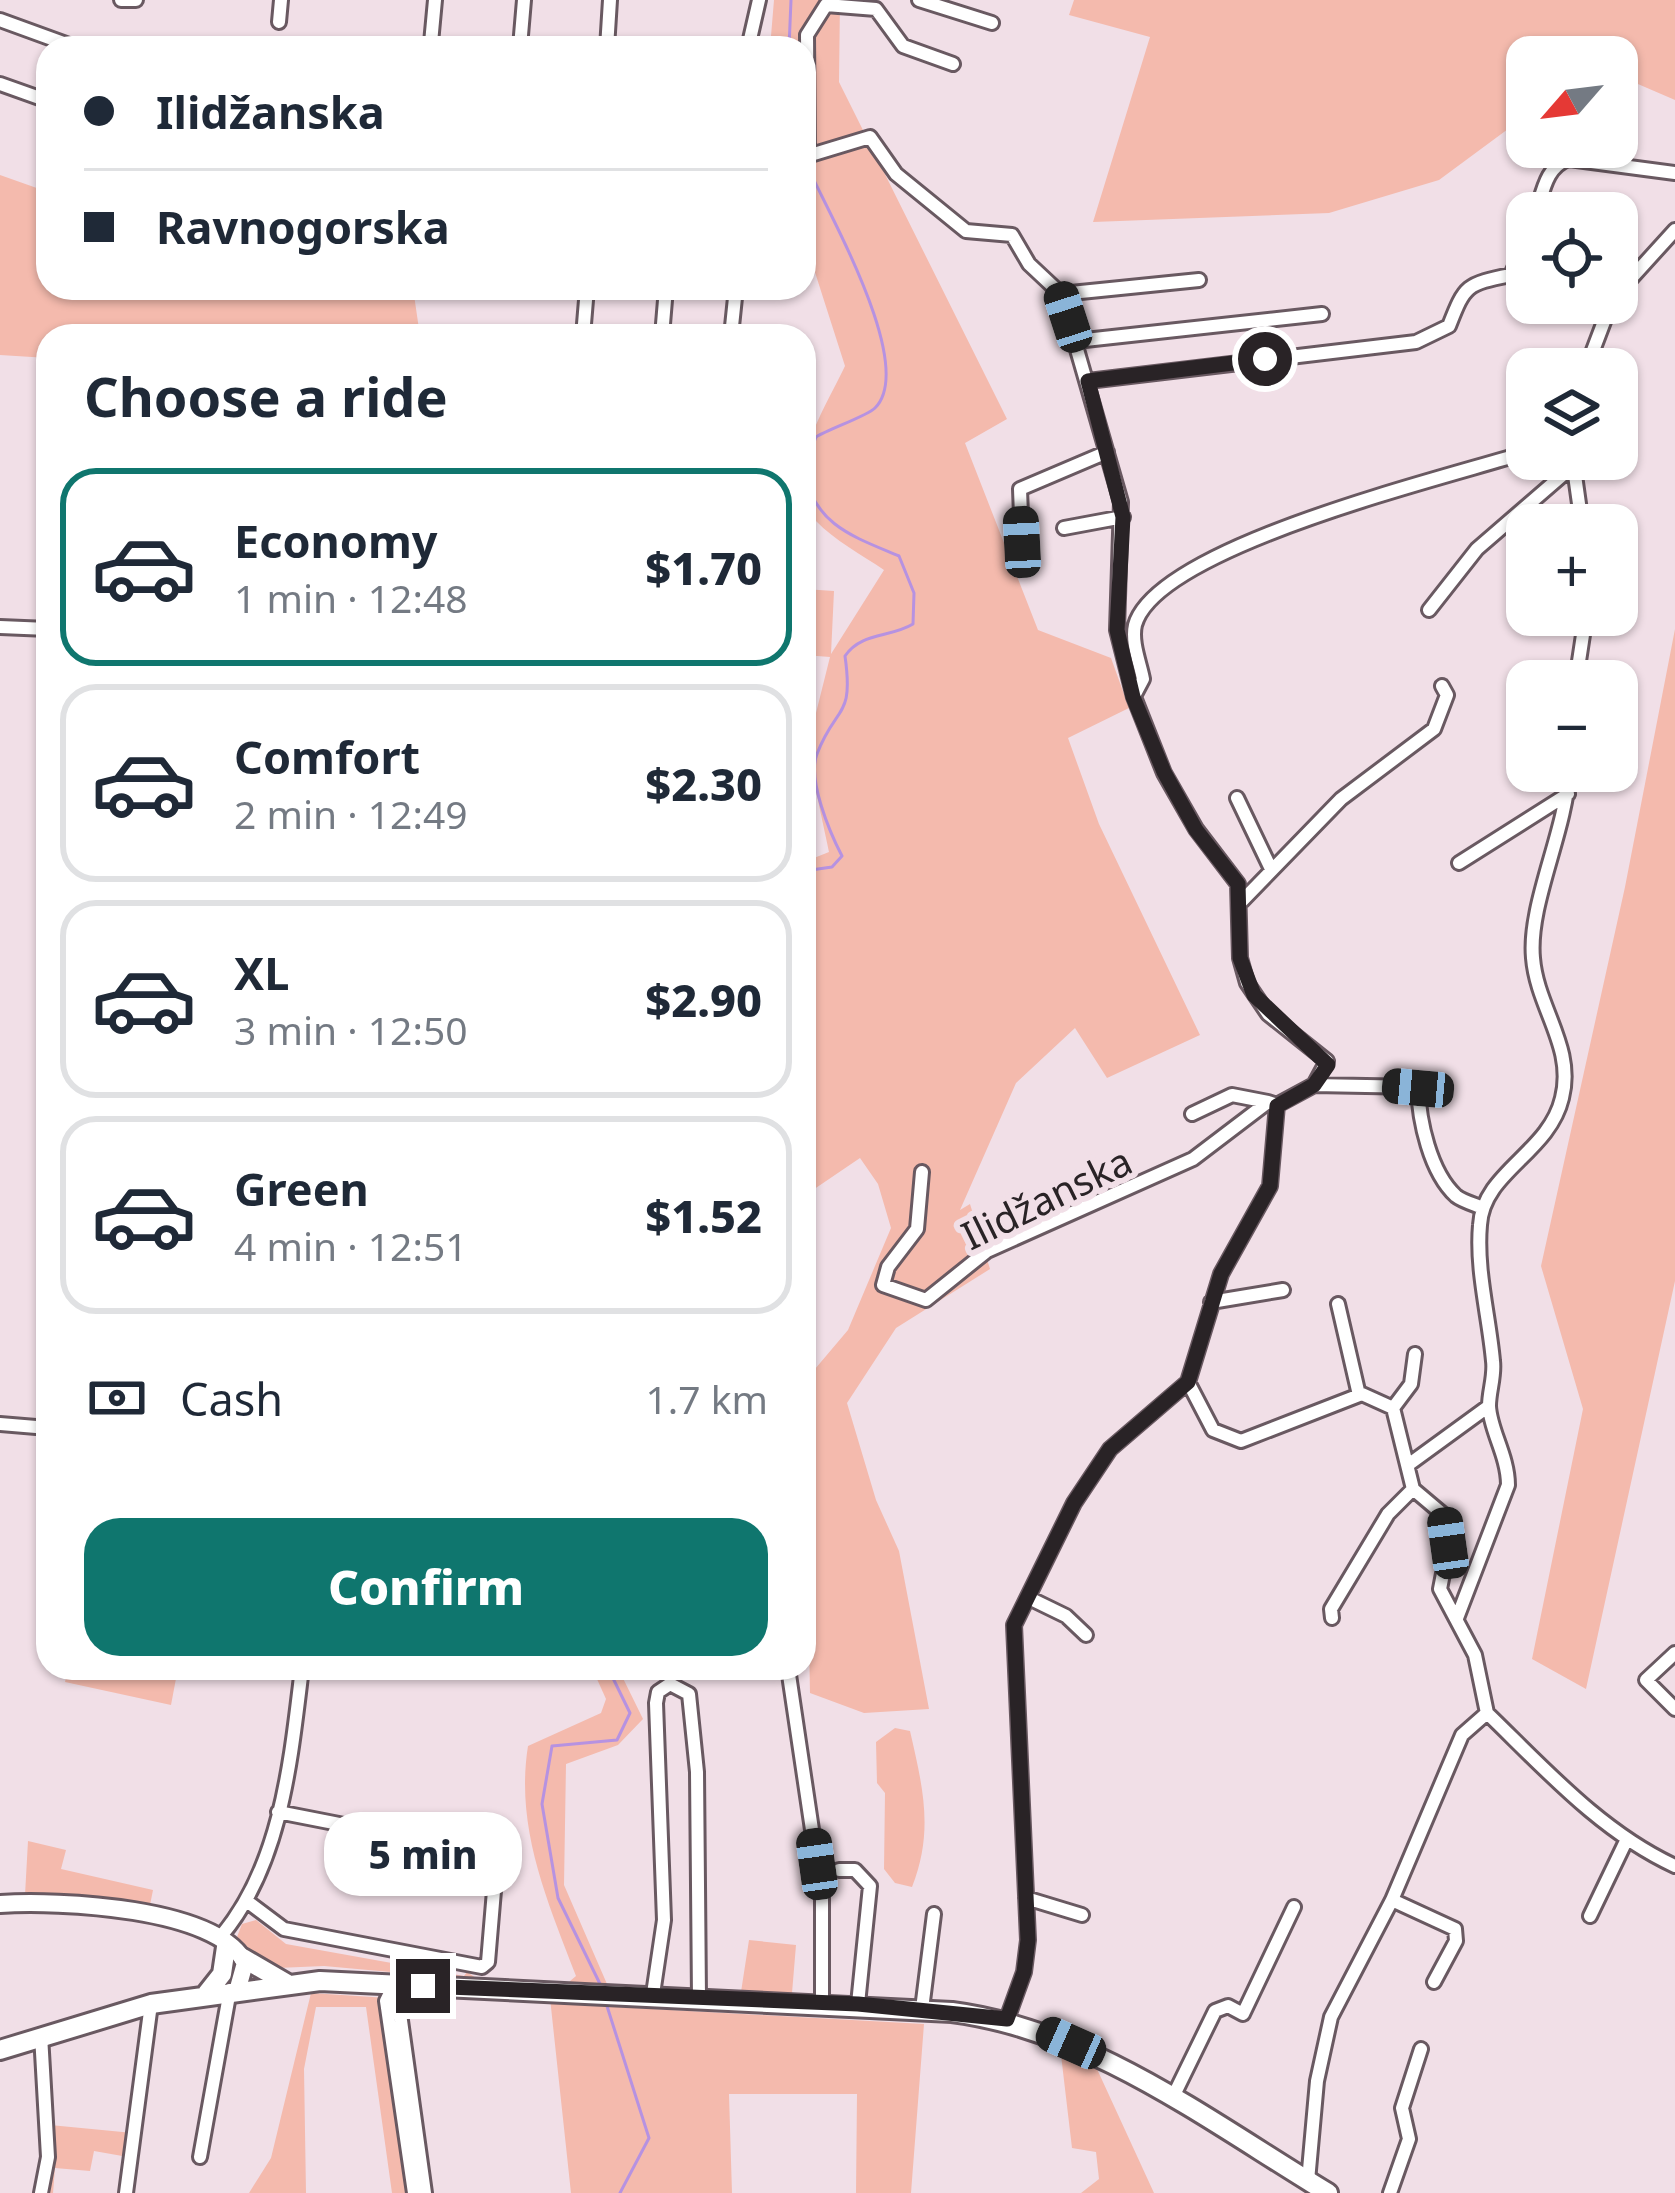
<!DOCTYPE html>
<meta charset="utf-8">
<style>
:root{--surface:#fff;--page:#f2f2f3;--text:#1f2937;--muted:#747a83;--line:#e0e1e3;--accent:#0f766e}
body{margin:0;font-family:"Noto Sans",sans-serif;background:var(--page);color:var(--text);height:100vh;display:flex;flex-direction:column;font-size:45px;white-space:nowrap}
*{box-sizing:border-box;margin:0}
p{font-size:39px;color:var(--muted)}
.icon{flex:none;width:66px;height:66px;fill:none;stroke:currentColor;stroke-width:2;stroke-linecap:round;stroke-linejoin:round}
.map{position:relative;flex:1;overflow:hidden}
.sheet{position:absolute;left:36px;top:324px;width:780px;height:1356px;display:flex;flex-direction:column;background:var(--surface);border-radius:36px;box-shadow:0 3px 9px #0004}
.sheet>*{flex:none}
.guide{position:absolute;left:36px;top:36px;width:780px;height:264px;border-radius:36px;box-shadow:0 3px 9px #0004;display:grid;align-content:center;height:264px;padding:0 48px;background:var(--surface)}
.needle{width:78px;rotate:242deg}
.controls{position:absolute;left:1506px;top:36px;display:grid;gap:24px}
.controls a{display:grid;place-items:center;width:132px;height:132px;border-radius:24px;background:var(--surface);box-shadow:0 3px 9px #0004;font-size:60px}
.end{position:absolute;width:54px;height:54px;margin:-27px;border:15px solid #292326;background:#fff;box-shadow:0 0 0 6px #fff}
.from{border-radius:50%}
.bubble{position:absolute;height:84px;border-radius:36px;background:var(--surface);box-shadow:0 3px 9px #0004;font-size:39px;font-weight:800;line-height:84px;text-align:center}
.car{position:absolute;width:36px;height:72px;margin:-36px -18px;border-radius:15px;box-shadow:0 0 9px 3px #0007;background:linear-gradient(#222 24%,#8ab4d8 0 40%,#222 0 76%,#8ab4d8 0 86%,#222 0)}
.guide b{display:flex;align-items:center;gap:42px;height:114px;font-size:45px}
.guide b+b{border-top:3px solid var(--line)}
.guide i{width:30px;height:30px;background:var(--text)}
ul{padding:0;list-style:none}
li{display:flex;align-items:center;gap:36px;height:198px;margin:0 24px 18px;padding:0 24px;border:6px solid var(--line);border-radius:36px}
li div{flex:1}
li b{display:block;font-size:45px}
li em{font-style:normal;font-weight:800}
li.on{border-color:var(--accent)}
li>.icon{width:108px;height:108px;stroke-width:1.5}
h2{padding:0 48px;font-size:54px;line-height:144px}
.pay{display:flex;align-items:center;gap:30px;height:132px;padding:0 48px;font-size:45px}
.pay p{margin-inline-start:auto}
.primary-button{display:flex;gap:24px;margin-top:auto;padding:24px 48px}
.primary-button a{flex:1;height:138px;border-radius:36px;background:var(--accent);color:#fff;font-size:48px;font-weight:800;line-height:138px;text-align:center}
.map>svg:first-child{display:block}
.green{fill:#f4baad}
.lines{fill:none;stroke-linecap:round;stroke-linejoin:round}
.stream{stroke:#b692e1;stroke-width:3}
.minor-casing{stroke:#695961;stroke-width:18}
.secondary-casing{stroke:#695961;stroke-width:22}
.primary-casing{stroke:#695961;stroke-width:24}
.minor{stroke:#fff;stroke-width:12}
.secondary{stroke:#fff;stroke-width:16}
.primary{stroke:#fff;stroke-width:18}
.route{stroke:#292326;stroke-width:15}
.labels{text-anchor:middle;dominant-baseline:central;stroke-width:12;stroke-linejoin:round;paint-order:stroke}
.street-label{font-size:39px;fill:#292326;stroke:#f1dfe7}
</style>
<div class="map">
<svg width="1675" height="2193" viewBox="0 0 1675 2193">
<rect width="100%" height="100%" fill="#f1dfe7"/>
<!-- green -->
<path class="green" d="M774,0h66l-1,82 168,337 -42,24 73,187 73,28 18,50 -61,30 31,86 101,211 -93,43 -32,-50 -59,55 -56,127 10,-6 20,65 -94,59 -49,75 29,97 23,51 30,158 -65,4 -54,-20 -6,-311 44,-52 43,-102 -13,-44 -18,-26 -56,38v-334l25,-10 -22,-103 23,-92 -26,-2v-66l30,2 -3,63 53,-84c-22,-15 -50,-30 -68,-49 -40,-39 11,-116 29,-155l-41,-128v-190h-34z
M1074,0h601v100l-58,-25v-18h-90v58l-88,65 -110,33 -236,9 57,-185 -81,-22z
M0,175l48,17v96h365l7,48h-372v22l-48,-3z
M1675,629v652l-89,408 -54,-30 51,-250 -42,-143 84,-379z
M68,1668h110l-7,37 -106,-23z
M592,1668h26l25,51 -25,26 -52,19 -2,121 53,122 307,17 -13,169h-55l1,-99h-128l3,99h-161l-21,-195 26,-22c-29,-76 -61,-148 -48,-230l73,-33 5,-14z
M895,1728l15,3c13,57 24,100 2,156l-17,-4 -11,-14 1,-76 -8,-10 -1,-41z
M28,1841l38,9 -5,19 92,21 -3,15 -125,-10z
M256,1920l30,24 178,32 3,-4 12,8 -155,-14 -47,2 -24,-12 -16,-19 5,-13z
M749,1940l47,5 -4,48 -51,-1z
M311,1993l92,6 29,194h-40l-26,-186h-50l-12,62 2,124h-57l22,-35z
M1061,2055l36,14 57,124h-73l18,-14 -3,-27 -24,-4z
M50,2125l83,8 -5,24 -34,-6 -4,20 -35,-3 -2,25h-9z"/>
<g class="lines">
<!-- stream -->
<path class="stream" d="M789,48l2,-48
M804,468l12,-31c13,-8 51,-21 59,-29 43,-43 -51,-202 -70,-247
M804,471c10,54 50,66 95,85l15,37 -1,31c-23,14 -52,8 -68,32 9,64 -9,48 -28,98 -10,25 13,79 25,102l-10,11 -28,4
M804,1158v27
M602,1988l-44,-90 -16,-94 10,-58 65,-6 13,-27 -22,-45
M606,2003l43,135 -29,55"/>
<!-- minor casing -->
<g class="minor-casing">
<path id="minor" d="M121,0h15
M524,0l-4,47 10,1
M919,0l73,23
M0,20l77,28
M279,22l2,-22
M431,43l4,-43
M607,48l3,-48
M748,48l11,-48
M0,84l48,17
M808,156l-1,-121 19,-30 50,4 27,37 50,18
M804,157l66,-20 26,37 70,57 46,4 17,29 32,30 60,208 -4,128 17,67 30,76 32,56 42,55 2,74 7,25 21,31 59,47 -13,24 -37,20 -7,81 -49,88 -33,108 -78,67 -36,54 -60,122 14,315 -4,32 -17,47
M1536,213c7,-21 10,-47 33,-54l106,14
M1061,294l138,-14
M1617,294l58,-64
M583,336l4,-48
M662,336l4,-48
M731,336l5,-48
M1076,341l246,-27
M1586,369l25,-66
M1088,381l328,-39 33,-16c16,-41 17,-42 62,-51l16,-35
M1573,461l9,64
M1064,528l59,-11
M1022,542l-2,-53 87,-37
M1429,610l48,-61 96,-83
M0,627l48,2
M1576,681l10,-66
M1134,696l9,-17c-3,-16 -12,-37 -8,-54 22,-79 314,-148 392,-173
M1237,798l34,71
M1459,863l109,-69
M1242,901l99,-102 93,-70 13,-34 -5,-9
M1314,1085l104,2c1,34 12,85 38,109 6,5 20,9 27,12
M1192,1114l40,-19 36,7
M922,1172l-5,57 -29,38 -5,18 43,15 61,-49 206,-92 75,-57 9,3
M1211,1302l72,-12
M1338,1304l21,91
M1188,1382l25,48 28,11 121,-47 31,14 20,81 32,27 4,27 -9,46 35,66 12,58
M1393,1408l18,-24 4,-30
M0,1424l48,4
M1408,1465l81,-59
M1029,1598l37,18 20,19
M1332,1618l-1,-9 57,-95 25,-25
M1457,1618l51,-133c0,-29 -18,-55 -19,-79 0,-15 6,-30 4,-45 -4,-45 -17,-91 -13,-136 3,-53 69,-72 82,-127 13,-51 -25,-90 -29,-140 -5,-54 33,-126 36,-187
M1675,1653l-29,27 29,29
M788,1668l34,229v106
M1487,1713c57,55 114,119 188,153
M839,1870h16l15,16 -12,118
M1026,1898l56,17
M1392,1900l63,29 1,12 -22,41
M248,1902l36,27 198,38 6,-5 9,-107 -219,-43
M1590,1916l37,-77
M222,1935c60,-72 69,-177 80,-267
M390,1983v10l8,6 27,194
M390,1993l-4,8 28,192
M653,1994l11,-74 -8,-217 2,-11 12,-8 19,10 8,78 2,225
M922,2009l12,-95
M1172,2099l43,-88 13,-5 15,8 51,-107
M200,2157l30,-167
M1308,2181l9,-100 14,-64 61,-117 70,-165 25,-22
M41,2193l7,-36 -7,-122
M126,2193l25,-189
M1390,2193l19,-54 -7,-31 19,-59"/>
</g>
<!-- secondary casing -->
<g class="secondary-casing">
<path id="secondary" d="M0,1904c57,-4 218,3 245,59l-7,25"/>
</g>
<!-- primary casing -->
<g class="primary-casing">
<path id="primary" d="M243,1958l43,25
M207,1993l15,-19 4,-27
M0,2050l151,-46 169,-23 632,31c139,18 258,110 376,181"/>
</g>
<!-- minor -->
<use href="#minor" class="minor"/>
<!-- secondary -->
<use href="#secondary" class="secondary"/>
<!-- primary -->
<use href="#primary" class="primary"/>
</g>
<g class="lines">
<!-- route -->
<path class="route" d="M423,1986l435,18 149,15 17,-47 4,-32 -14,-315 60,-122 36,-54 78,-67 33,-108 49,-88 7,-80 37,-21 14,-20 -74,-70 -14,-37 -2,-74 -42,-54 -32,-58 -31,-75 -16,-67 6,-113 -35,-136 177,-22"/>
</g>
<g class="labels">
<!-- street labels -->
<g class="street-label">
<text transform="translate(1046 1197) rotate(-26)">Ilidžanska</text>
</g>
</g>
</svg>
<div class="controls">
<a><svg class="needle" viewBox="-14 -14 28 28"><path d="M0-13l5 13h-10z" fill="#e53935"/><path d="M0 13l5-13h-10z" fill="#747a83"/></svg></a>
<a><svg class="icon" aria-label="locate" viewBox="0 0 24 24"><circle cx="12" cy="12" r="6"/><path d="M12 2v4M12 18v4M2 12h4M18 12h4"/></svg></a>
<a><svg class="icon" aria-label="layers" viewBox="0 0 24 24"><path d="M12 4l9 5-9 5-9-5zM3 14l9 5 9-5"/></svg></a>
<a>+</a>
<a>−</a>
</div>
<i class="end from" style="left:1265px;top:359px"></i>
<i class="end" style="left:423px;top:1986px"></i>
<div class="bubble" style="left:324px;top:1812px;width:198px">5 min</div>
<i class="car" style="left:1068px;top:317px;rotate:342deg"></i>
<i class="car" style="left:1022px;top:542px;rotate:357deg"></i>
<i class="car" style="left:1418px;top:1088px;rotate:275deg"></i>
<i class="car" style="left:1448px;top:1543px;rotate:352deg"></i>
<i class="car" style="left:817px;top:1864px;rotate:352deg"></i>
<i class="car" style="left:1071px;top:2043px;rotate:294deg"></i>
<div class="guide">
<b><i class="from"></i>Ilidžanska</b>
<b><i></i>Ravnogorska</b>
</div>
<section class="sheet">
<h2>Choose a ride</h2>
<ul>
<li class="on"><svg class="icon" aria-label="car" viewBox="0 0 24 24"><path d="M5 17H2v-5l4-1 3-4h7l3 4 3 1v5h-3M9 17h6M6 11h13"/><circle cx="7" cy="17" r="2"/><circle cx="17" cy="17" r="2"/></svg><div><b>Economy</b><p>1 min · 12:48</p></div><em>$1.70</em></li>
<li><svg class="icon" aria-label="car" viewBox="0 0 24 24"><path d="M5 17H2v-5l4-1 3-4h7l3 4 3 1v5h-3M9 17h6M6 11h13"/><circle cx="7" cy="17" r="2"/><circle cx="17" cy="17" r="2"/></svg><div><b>Comfort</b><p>2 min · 12:49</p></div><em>$2.30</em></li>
<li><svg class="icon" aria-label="car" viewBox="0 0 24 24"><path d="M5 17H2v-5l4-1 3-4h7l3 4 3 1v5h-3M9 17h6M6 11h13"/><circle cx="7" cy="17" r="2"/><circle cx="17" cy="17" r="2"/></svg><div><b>XL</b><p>3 min · 12:50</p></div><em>$2.90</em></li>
<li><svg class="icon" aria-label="car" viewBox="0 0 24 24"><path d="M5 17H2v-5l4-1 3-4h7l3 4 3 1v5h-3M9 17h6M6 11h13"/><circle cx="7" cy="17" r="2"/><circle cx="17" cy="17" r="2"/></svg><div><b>Green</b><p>4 min · 12:51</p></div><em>$1.52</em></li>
</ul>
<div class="pay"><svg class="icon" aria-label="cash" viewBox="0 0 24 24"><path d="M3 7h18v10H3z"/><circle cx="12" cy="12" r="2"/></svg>Cash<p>1.7 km</p></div>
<div class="primary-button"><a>Confirm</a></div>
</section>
</div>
